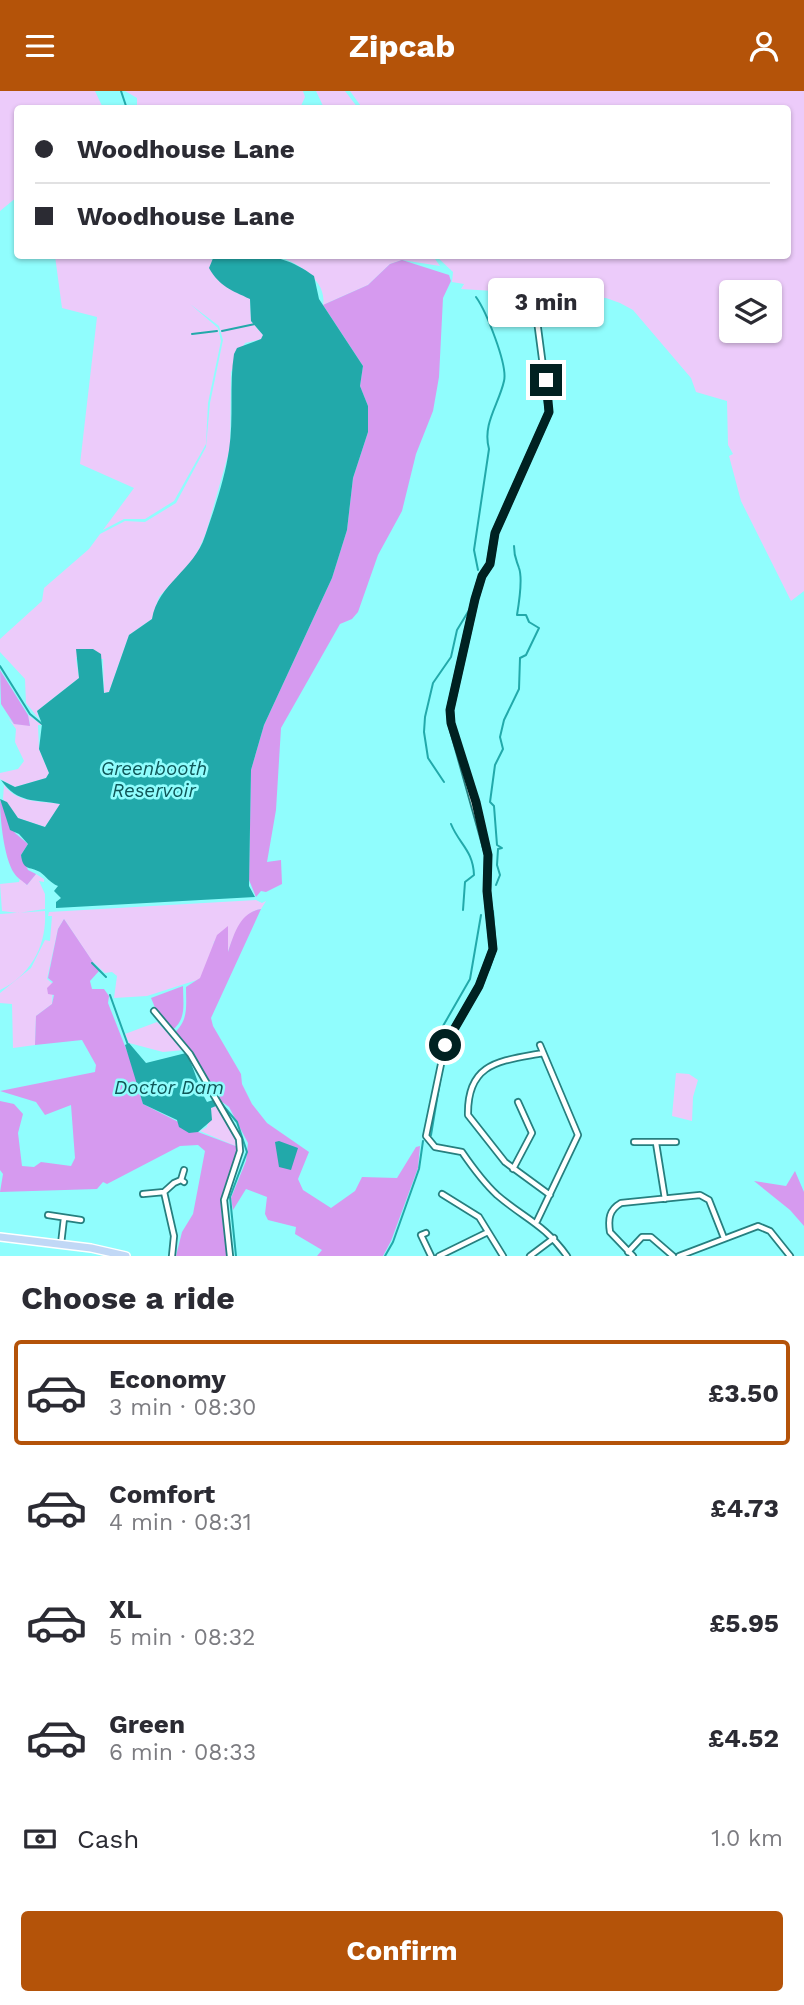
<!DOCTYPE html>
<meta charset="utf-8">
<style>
:root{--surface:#fff;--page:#f7f7f7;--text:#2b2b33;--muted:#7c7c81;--line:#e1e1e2;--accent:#b45309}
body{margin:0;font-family:"Work Sans",sans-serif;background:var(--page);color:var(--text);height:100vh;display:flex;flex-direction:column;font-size:26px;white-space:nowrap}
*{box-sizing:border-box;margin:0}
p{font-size:23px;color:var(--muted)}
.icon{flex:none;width:38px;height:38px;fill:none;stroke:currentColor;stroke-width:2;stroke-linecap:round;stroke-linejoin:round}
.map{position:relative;height:1165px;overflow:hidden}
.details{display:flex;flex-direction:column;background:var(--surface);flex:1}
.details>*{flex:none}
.guide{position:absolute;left:14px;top:14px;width:777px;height:154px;border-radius:7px;box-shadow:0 2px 5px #0004;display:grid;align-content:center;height:154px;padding:0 21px;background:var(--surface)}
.fabs{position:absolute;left:719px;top:189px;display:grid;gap:14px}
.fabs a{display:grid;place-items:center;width:63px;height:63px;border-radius:7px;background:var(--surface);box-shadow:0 2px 5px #0004;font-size:35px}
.end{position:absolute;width:32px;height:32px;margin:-16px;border:9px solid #002121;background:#fff;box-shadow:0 0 0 4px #fff}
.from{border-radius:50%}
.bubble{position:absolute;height:49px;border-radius:7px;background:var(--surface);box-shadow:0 2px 5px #0004;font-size:23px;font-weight:700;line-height:49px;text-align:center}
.guide b{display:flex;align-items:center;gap:24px;height:66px;font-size:26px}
.guide b+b{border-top:2px solid var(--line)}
.guide i{width:18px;height:18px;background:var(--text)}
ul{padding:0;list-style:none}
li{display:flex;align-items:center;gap:21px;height:105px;margin:0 14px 10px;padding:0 7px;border:4px solid transparent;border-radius:7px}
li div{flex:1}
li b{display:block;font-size:26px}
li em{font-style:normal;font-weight:700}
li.active{border-color:var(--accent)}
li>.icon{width:63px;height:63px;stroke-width:1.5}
h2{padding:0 21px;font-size:32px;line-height:84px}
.pay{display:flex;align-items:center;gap:18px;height:77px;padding:0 21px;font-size:26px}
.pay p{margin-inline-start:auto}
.cta{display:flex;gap:14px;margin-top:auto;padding:14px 21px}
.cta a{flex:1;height:80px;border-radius:7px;background:var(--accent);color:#fff;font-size:28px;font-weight:700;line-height:80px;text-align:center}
header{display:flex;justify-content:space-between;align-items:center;height:91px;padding:0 21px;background:var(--accent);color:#fff;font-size:32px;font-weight:700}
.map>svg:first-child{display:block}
.green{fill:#eccbfa;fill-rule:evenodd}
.forest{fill:#d69aef}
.water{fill:#22a9aa}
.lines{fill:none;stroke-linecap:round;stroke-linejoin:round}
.stream{stroke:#22a9aa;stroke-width:2}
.minor-casing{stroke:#267f7f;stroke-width:8}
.primary-casing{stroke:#fff;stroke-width:10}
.minor{stroke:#fff;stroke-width:4.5}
.primary{stroke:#c1d8f6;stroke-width:7}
.route{stroke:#002121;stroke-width:9}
.labels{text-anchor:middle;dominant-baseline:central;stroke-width:5;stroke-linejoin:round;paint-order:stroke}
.water-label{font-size:19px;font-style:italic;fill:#105758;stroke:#90fdfd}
</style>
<header><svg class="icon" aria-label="menu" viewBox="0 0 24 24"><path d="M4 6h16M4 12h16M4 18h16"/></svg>Zipcab<svg class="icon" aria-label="person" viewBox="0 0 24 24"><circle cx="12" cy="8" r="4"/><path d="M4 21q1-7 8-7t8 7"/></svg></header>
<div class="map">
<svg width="804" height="1165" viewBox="0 0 804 1165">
<rect width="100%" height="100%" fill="#90fdfd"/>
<!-- green -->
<path class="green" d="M0,0h95l8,17 -85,1 -1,88 -17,14z
M125,0h178l2,6 -5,11 -163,1v-11z
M316,0h29l13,17h-34z
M350,0h454v500l-13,10 -50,-100 -12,-45 4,-2 -5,-9 -1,-44 -31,-9 -5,-14 -58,-68 -13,-7 -14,-5 -145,-9 3,-5 -12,-2 1,-10 -17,-16 352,-1v-146h-425zM732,201h38v39h-38z
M55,165h159l-3,3 39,40 1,22 12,14 -1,4 -17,4 -14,29 -1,76 -24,85 -11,25 -36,39 -7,22 -23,16 -20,57 -5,1 -1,-34 -27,-1 3,20 -42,33 2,8 -13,-16 -1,-24 -25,-27v-13l42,-38 2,-13 45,-39 11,-15 25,-13 20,1 31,-19 30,-56 4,-44 13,-63 -4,-14 -29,-22 28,24 3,13 -13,62 -2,41 -32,57 -29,18h-21l-21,11 31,-42 -54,-24 17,-147 -35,-9z
M276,165h157l7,10 -38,-6 -12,4 -22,21 -45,20c5,-26 -30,-45 -47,-49z
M28,624l14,10h-4l1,24 10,24 -3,5 -31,9 -15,-8v-6l18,-4 6,-8 -9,-19 1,-13 -8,-11 6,6 16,1z
M4,694c13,18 36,16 57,19l-16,23 -27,-9 -15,-19z
M36,783l8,5v3l-5,-1 6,13v15l-27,4 -16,-2 -2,-27 19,-2 1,-4 7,7z
M256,809l6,3 4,-2 -5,8c-20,3 -28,29 -34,46l-13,-14 -1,11 -13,27 -53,17 -33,2 3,-22 -5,-4 -7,1 -13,-12 -28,-42 -6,10 -11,50 6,5 -1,20 -16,12 -1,29 -22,3 -1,-44 -12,-1v-10l31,-25 14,-28 5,1 2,-25h-4l1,-4z
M45,820c2,34 -14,64 -45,79v-76z
M157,931l27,28 -21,2 -34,-9 -4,-9z
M676,982l13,1 9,6 -5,17 -1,24 -20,-5z
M216,1015l16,22 6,19 -38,-16 7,-4 4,-19z"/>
<!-- forest -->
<path class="forest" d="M402,169l47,15 2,6 -8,17 -4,79 -6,34 -17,43 -14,57 -24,44 -20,57 -6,7 -12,5 -59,104 -5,82 -9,52 14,-2 1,24 -16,8 -5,-1 -5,6 -7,-17 2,-110 13,-45 68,-147 15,-48 6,-52 15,-46v-26l-8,-20 3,-20 -40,-61 45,-20 22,-21z
M0,579l28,45 2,11 -16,-2 -13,-20z
M0,709l15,33 13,11 -7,11 7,15 8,4 -9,11c-4,-4 -10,-7 -13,-12 -10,-15 -14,-54 -14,-73z
M261,818l-50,109 2,8 28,48 1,10 10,20 15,19 42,29 -11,27 5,11 28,18 24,-17 7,-14 35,1 19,-31 4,-1 -2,22 -27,73 -8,15h-66l5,-6 -27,-16 1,-7 -28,-7 -3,-6 2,-17 -21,-8 -13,21 -2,-12 15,-37 2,-18 -19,-36 -11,-8 -34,-53 -11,-12c16,-13 13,-28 13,-47l14,-9 17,-43 11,-9v26c6,-18 12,-40 33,-43z
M64,828l35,52 -9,10 2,8h12l5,7 -1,7 28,71 7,30 55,28 40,15 -15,44 -2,18 6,47h-51l6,-24 11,-18 12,-63 -7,-6 -18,1 -73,38 -4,-2 -6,7 -97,3 3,-18 -3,-4v-69l14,3 9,10 -5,19 4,33 12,1 7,-5 30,4 4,-8 -4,-53 -26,10 -9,-13 -36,-11 95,-19 1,-7 -14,-25 -47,5 1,-29 16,-12 2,-9 -6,-1 -1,-6 6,-6 -5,-4 10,-49z
M183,895c0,18 4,34 -12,45l-12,-14 -8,-19z
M795,1080l9,21v34l-14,-16 -36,-29 32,5z"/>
<!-- water -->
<path class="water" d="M214,165c42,-1 66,-5 100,20l5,23 44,67 -3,20 8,20v26l-15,46 -6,52 -15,48 -68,147 -13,45 -2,116 6,11 -199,11v-6l5,-4 -7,-7 4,-5c-8,-3 -12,-10 -18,-14 -11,-6 -17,-1 -19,-17l7,-11 -9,-10 -9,-4 -10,-31 7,3 11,16 27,9 15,-23c-26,-5 -42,0 -59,-24l14,7 31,-9 3,-5 -10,-24 3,-25 -5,-13 42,-33 -3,-29h17l8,5 3,39 5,-1 20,-57 23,-16c6,-35 42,-49 53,-83 9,-26 20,-58 24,-86 5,-32 0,-65 5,-96l3,-6 24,-9 2,-4 -12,-14 -1,-22c-19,-9 -30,-12 -41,-31z
M129,952l17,20 40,-10c9,16 12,34 21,49l6,-2 3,6 -5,2 1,12 -14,12 -9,1 -10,-6 -2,-7 -34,-16 -18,-59z
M279,1050l19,7 -7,22 -12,-3 -4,-25z"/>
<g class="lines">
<!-- stream -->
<path class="stream" d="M121,0l6,18
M476,206c10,14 32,68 28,84 -5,23 -22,43 -15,68l-15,101 4,20
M222,240l33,-7
M192,243l25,-3
M0,575l30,48 12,10
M444,691l-16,-24 -4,-26 1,-15 8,-34 18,-26 6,-27 14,-23
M451,733c8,20 22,26 23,51l-9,7 -2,28
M496,794l4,-10 -3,-10 1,-16 4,-1 -5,-3 -3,-39 -4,-4 5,-37 8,-16 -3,-12 4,-17 15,-31 1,-31 6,-3 13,-27 -10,-6 -3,-7h-9c2,-12 6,-36 2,-47 -3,-9 -5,-11 -5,-22
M92,872l14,14
M489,879l7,-21 -3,-38
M110,904l18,50
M433,964l10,-29 27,-47 11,-64
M220,1011l17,20 10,30 -17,45 6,59
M431,1044l11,-66
M385,1165l8,-14 26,-73 4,-28"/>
<!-- minor casing -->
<g class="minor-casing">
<path id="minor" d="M533,199l16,122 -54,121 -5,31 -8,12 -7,23 -25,111 1,13 37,132 -1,36 6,58 -14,37 -34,59 -19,91 9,11 27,5c11,16 21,30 35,43 28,24 47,29 70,61
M154,920l36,43 49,85 1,12 -16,49 6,56
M543,962c-41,8 -76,8 -75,62l37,47 45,33
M634,1051h42
M656,1052l9,56
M513,1078l19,-36 -14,-31
M184,1079l-3,10 3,2
M143,1103l21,-2
M442,1103l37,23 24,39
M48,1124l33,5
M537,1130l41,-86 -38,-90
M426,1142l-5,2 10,21
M61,1153l3,-26
M628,1161l14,-15h9l22,19
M172,1165l2,-20 -10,-44 10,-9 7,-3
M439,1165l49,-24
M530,1165l24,-18
M633,1165l-23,-24c-2,-13 -1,-22 11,-29l79,-8 9,5 15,38
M679,1165l79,-30 12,5 20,25"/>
</g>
<!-- primary casing -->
<g class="primary-casing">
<path id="primary" d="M0,1146l91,11 35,8"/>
</g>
<!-- minor -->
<use href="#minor" class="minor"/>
<!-- primary -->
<use href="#primary" class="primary"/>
</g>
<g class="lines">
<!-- route -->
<path class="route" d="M445,954l34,-59 14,-37 -6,-58 1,-36 -12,-53 -25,-79 -1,-13 25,-111 7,-23 8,-12 5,-31 54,-121 -3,-32"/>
</g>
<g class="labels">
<!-- water labels -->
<g class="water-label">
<text x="154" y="677">Greenbooth<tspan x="154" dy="22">Reservoir</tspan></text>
<text x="169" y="996">Doctor Dam</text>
</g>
</g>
</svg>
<div class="fabs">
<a><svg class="icon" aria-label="layers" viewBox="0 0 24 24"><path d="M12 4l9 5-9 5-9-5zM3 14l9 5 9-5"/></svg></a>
</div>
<i class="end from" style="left:445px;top:954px"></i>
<i class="end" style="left:546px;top:289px"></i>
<div class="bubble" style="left:488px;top:187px;width:116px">3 min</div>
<div class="guide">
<b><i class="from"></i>Woodhouse Lane</b>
<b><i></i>Woodhouse Lane</b>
</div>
</div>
<section class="details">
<h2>Choose a ride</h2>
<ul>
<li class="active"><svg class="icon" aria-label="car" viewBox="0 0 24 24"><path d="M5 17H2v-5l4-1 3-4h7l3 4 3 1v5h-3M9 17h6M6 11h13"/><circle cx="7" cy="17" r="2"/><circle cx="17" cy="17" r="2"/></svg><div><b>Economy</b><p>3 min · 08:30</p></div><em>£3.50</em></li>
<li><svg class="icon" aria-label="car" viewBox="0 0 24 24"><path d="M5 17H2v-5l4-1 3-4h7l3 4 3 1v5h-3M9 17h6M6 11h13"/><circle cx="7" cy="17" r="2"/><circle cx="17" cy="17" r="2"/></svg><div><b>Comfort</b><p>4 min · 08:31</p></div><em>£4.73</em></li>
<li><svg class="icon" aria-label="car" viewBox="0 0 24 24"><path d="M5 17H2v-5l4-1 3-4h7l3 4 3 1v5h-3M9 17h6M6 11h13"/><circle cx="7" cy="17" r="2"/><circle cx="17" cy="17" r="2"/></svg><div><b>XL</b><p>5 min · 08:32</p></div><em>£5.95</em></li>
<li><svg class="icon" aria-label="car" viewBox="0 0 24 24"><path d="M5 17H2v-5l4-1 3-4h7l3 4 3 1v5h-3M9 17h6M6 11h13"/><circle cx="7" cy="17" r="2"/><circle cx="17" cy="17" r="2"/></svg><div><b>Green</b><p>6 min · 08:33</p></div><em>£4.52</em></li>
</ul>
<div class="pay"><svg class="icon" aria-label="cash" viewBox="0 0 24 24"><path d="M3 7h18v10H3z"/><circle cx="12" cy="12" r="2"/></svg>Cash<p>1.0 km</p></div>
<div class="cta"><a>Confirm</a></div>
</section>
